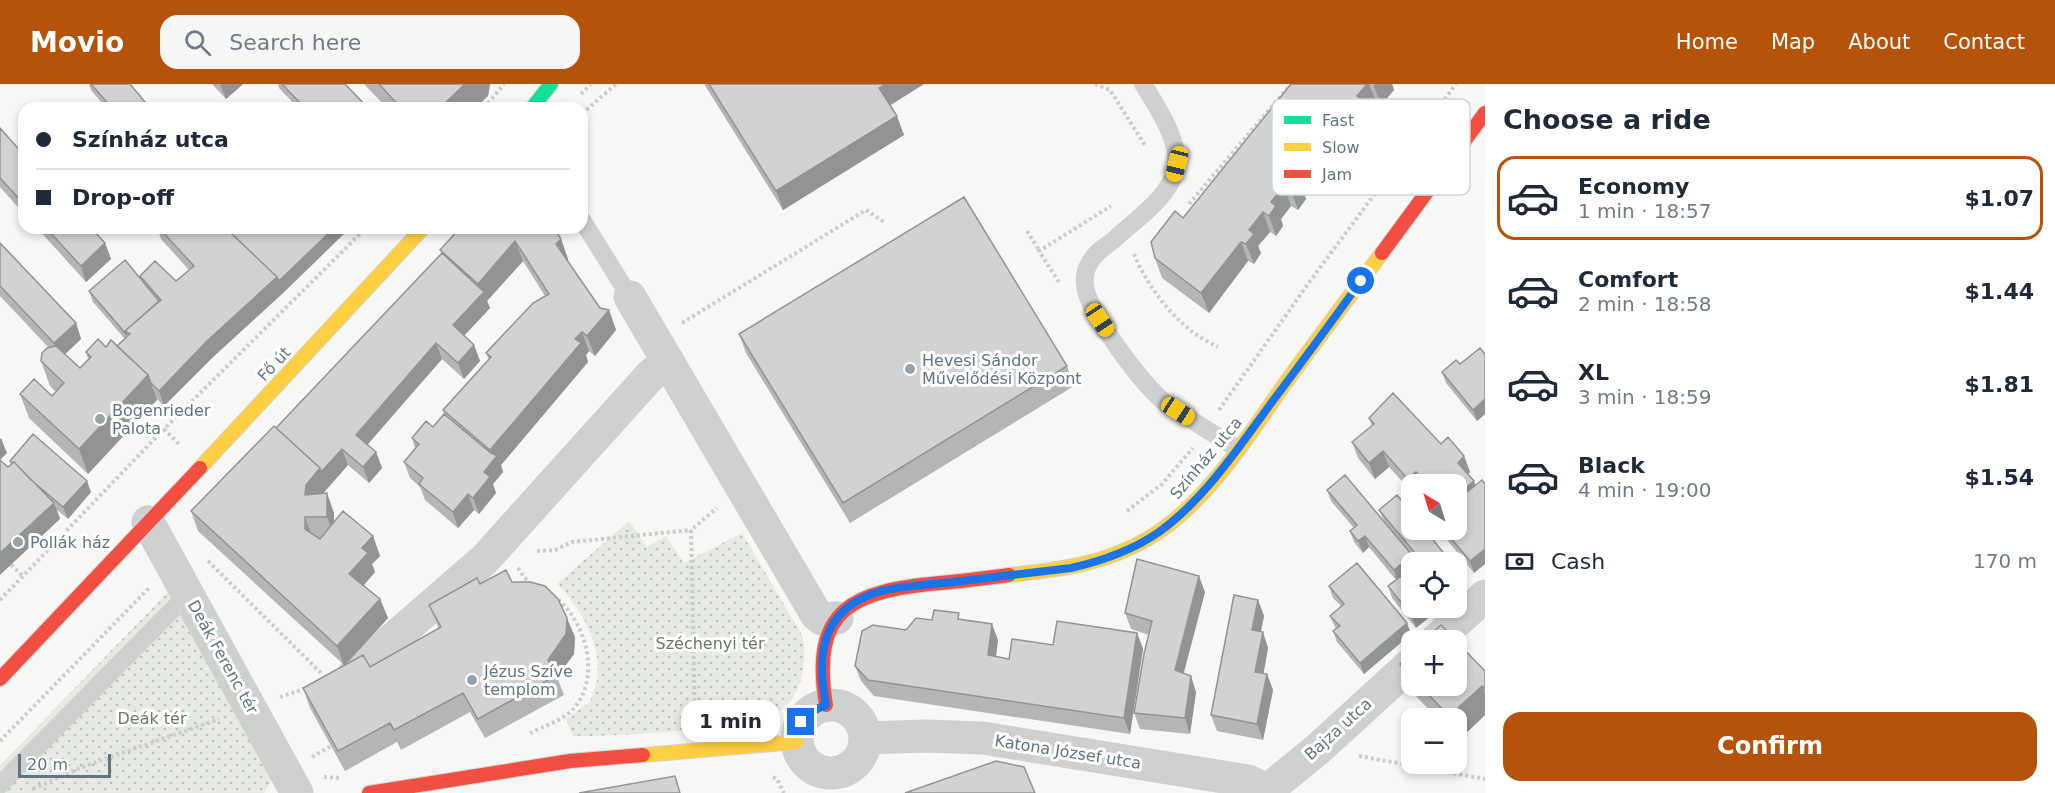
<!DOCTYPE html>
<meta charset="utf-8">
<style>
:root{--surface:#fff;--page:#f6f6f7;--text:#1f2937;--muted:#747a83;--line:#e0e1e3;--accent:#b45309}
body{margin:0;font-family:"DejaVu Sans",sans-serif;background:var(--page);color:var(--text);height:100vh;display:flex;flex-direction:column;font-size:22px;white-space:nowrap}
*{box-sizing:border-box;margin:0}
p{font-size:20px;color:var(--muted)}
.icon{flex:none;width:33px;height:33px;fill:none;stroke:currentColor;stroke-width:2;stroke-linecap:round;stroke-linejoin:round}
.map{position:relative;flex:1;overflow:hidden}
.details{display:flex;flex-direction:column;background:var(--surface);width:570px}
.details>*{flex:none}
.hud{position:absolute;left:18px;top:18px;width:570px;height:132px;border-radius:18px;box-shadow:0 3px 9px #0003;display:grid;align-content:center;height:132px;padding:0 18px;background:var(--surface)}
.needle{width:39px;rotate:322deg}
.fabs{position:absolute;left:1401px;top:390px;display:grid;gap:12px}
.fabs a{display:grid;place-items:center;width:66px;height:66px;border-radius:12px;background:var(--surface);box-shadow:0 3px 9px #0003;font-size:30px}
.scale{position:absolute;left:18px;bottom:15px;width:93px;box-sizing:border-box;padding-left:6px;border:3px solid #607582;border-top:0;font-size:16px;line-height:21px;white-space:nowrap;color:#607582;-webkit-text-stroke:4px #fff;paint-order:stroke}
.end{position:absolute;width:27px;height:27px;margin:-14px;border:8px solid #1a73e8;background:#fff;box-shadow:0 0 0 3px #fff}
.from{border-radius:50%}
.bubble{position:absolute;height:42px;border-radius:18px;background:var(--surface);box-shadow:0 3px 9px #0003;font-size:20px;font-weight:700;line-height:42px;text-align:center}
.car{position:absolute;width:18px;height:36px;margin:-18px -9px;border-radius:8px;box-shadow:0 0 4px 2px #0007;background:linear-gradient(#f5c518 24%,#345 0 40%,#f5c518 0 76%,#345 0 86%,#f5c518 0)}
.hud b{display:flex;align-items:center;gap:21px;height:57px;font-size:22px}
.hud b+b{border-top:2px solid var(--line)}
.hud i{width:15px;height:15px;background:var(--text)}
ul{padding:0;list-style:none}
li{display:flex;align-items:center;gap:18px;height:84px;margin:0 12px 9px;padding:0 6px;border:3px solid transparent;border-radius:18px}
li div{flex:1}
li b{display:block;font-size:22px}
li em{font-style:normal;font-weight:700}
li.active{border-color:var(--accent)}
li>.icon{width:54px;height:54px;stroke-width:1.5}
h2{padding:0 18px;font-size:27px;line-height:72px}
.pay{display:flex;align-items:center;gap:15px;height:66px;padding:0 18px;font-size:22px}
.pay p{margin-inline-start:auto}
.cta{display:flex;gap:12px;margin-top:auto;padding:12px 18px}
.cta a{flex:1;height:69px;border-radius:18px;background:var(--accent);color:#fff;font-size:24px;font-weight:700;line-height:69px;text-align:center}
header{display:flex;align-items:center;gap:36px;box-sizing:border-box;height:84px;padding:0 30px;background:var(--accent);color:#fff}
header strong{font-size:28px}
nav{display:flex;gap:33px;margin-inline-start:auto;font-size:21px}
.search{width:420px;height:54px;background:var(--page);display:flex;align-items:center;gap:15px;box-sizing:border-box;padding:0 21px;border-radius:18px;color:var(--muted);font-size:22px}
main{display:flex;flex:1;min-height:0}
.map>svg:first-child{display:block}
.park{fill:url(#park-dots)}
.lines{fill:none;stroke-linecap:round;stroke-linejoin:round}
.fast-casing{stroke:#d3d5d5;stroke-width:16}
.slow-casing{stroke:#d3d5d5;stroke-width:16}
.jam-casing{stroke:#d3d5d5;stroke-width:16}
.path{stroke:#cccdce;stroke-width:4;stroke-dasharray:3 3;stroke-linecap:butt}
.lane{stroke:#cfd0d0;stroke-width:18}
.street{stroke:#cfd0d0;stroke-width:33}
.fast{stroke:#16e098;stroke-width:14}
.slow{stroke:#ffcf43;stroke-width:14}
.jam{stroke:#f24e42;stroke-width:14}
.wall{fill:#b4b5b5}
.shaded-wall{fill:#929494}
.building{fill:#d1d3d3;stroke:#929494;stroke-width:1.5}
.route{stroke:#1a73e8;stroke-width:8}
.poi-dot{fill:#95a2aa;stroke:#fff;stroke-width:2}
.labels{text-anchor:middle;dominant-baseline:central;stroke-width:6;stroke-linejoin:round;paint-order:stroke}
.poi-label{font-size:16px;fill:#607582;stroke:#fff;text-anchor:start}
.street-label{font-size:16px;fill:#607582;stroke:#fff}
.park-label{font-size:16px;fill:#667a60;stroke:#fff}
.key{fill:#fff;stroke:#cfd6da;stroke-width:1.5}
.key-label{font-size:16px;fill:#607582}
</style>
<header>
<strong>Movio</strong>
<div class="search"><svg class="icon" aria-label="search" viewBox="0 0 24 24"><circle cx="10" cy="10" r="6"/><path d="M15 15l6 6"/></svg>Search here</div>
<nav><a>Home</a><a>Map</a><a>About</a><a>Contact</a></nav>
</header>
<main>
<div class="map">
<svg width="1485" height="709" viewBox="0 0 1485 709">
<defs>
<pattern id="park-dots" width="8" height="8" patternUnits="userSpaceOnUse" patternTransform="scale(1.5)"><rect width="8" height="8" fill="#e6eae3"/><path d="M2 2h.1M6 6h.1" fill="none" stroke="#bec2bd" stroke-width="1.8" stroke-linecap="round"/></pattern>
</defs>
<rect width="100%" height="100%" fill="#f7f7f5"/>
<!-- park -->
<path class="park" d="M629,437l18,26 19,-11 18,27 58,-30c15,25 29,50 44,75 5,10 15,21 17,32 4,21 -1,53 -19,68 -25,21 -173,29 -211,28l-7,-17 24,-17c2,-7 6,-15 7,-23 5,-35 -16,-71 -40,-95z
M170,506l102,191 -8,12h-264v-28z"/>
<g class="lines">
<!-- fast casing -->
<g class="fast-casing">
<path id="fast" d="M532,24l19,-24"/>
</g>
<!-- slow casing -->
<g class="slow-casing">
<path id="slow" d="M200,384l223,-240
M1009,491c49,-5 97,-11 140,-37 56,-33 98,-100 135,-153 32,-44 65,-88 98,-132
M643,671l153,-13"/>
</g>
<!-- jam casing -->
<g class="jam-casing">
<path id="jam" d="M1382,169l103,-140
M0,595l200,-211
M826,621c-16,-98 28,-114 114,-122 23,-2 46,-5 69,-8
M369,709l201,-32 73,-6"/>
</g>
<!-- path -->
<path class="path" d="M1095,0l15,6 36,57
M581,10l10,-10
M484,24l20,-24
M582,30l34,-30
M1189,120l102,-120
M1027,147l12,19
M1134,170c12,29 32,56 56,76 8,7 19,12 28,17
M1059,198l-20,-31 72,-45
M682,239l184,-113 18,12
M1219,326l89,-126 148,-200
M164,345l16,16
M1127,427l35,-27 31,-36
M537,467l18,-1 17,-8 119,-12
M208,477l114,113
M11,481l12,11
M518,484l6,9 6,6
M0,516l164,-171 202,-201
M280,613l27,-9
M695,635l-4,-189 26,-22
M530,649c14,-7 34,-13 44,-25 28,-32 11,-88 -19,-111
M0,657l149,-153
M1359,672l126,23
M312,673l19,-11
M324,693l16,1
M773,693l4,2 7,14
M33,705l47,-21 139,-49"/>
<!-- lane -->
<path class="lane" d="M1143,0c15,24 45,68 29,96 -12,23 -35,39 -54,56 -10,10 -23,15 -29,28 -5,8 -5,18 -3,27 9,30 54,90 78,111 7,6 16,11 23,15 17,11 34,22 51,32
M582,136l48,77
M0,701l188,-191"/>
<!-- street -->
<path class="street" d="M630,213l186,317 6,5 15,-1
M148,438l149,271
M1436,556l49,-44
M355,588l130,-113 165,-183 18,-15
M797 655a34 34 0 1 1 68 0a34 34 0 1 1-68 0Z
M865,654l62,-2 56,2 265,43 26,12
M1264,709l54,-44 94,-86"/>
<!-- fast -->
<use href="#fast" class="fast"/>
<!-- slow -->
<use href="#slow" class="slow"/>
<!-- jam -->
<use href="#jam" class="jam"/>
</g>
<!-- wall -->
<path class="wall" d="M89,0h41l20,24h-44l-15,-18z
M212,0h31l-17,15z
M278,0h67l23,24h-70l-19,-20z
M364,0h126l-2,12 -13,12h-92l2,-2z
M704,0h220l-34,21 14,30 -121,75z
M1291,0h101l2,6 -13,15 -5,-3 -8,10 3,10 -11,14 -6,-5 -4,6 4,11 -23,28 -5,-4 -9,12 -5,-4 -9,11 3,8 -8,11 -7,-4 -10,13 2,7 -7,10 -6,-4 -12,14 3,7 -7,11 -6,-3 -39,52 -47,-35 -7,-20 28,-40z
M0,44l24,27v59l-24,-27z
M37,144h54l14,15 6,16 -25,23z
M157,144h64l5,6h6l7,-6h111l-67,65 -70,64 -49,49 -7,-7 -69,75 -59,-56 -9,-24 32,2 4,-4 -6,-6 -9,-25 8,-13 -49,-52v-53l76,80 5,16 -16,15 15,14 8,-9 -2,-7 20,-5 11,-1 8,-7 -32,-37 -4,-11 53,-11 -2,-4 36,5 13,-11 -28,-31z
M561,155l7,20 -1,1 33,48 9,2 7,20 -21,26 -6,-5 -3,4 2,7 -87,103 2,7 -10,12 3,9 -17,21 -5,-4 -16,18 -33,-28 -5,-13 -10,-9 -6,-16 11,-14 -3,-10 21,-11 11,-13 -1,-4 46,-50 -3,-7 59,-57 -22,-35 -36,40 3,7 -26,28 10,9 6,16 -16,18 -22,-20 -75,85 9,8 6,16 -13,15 -21,-18 -26,29 12,19v9l39,14 7,20 -8,8 3,8 -11,13 16,14 8,19 -42,47 24,2 69,-38 -10,-24 51,-21 32,-2 63,55 -1,17 -17,23 7,18 -79,43 -15,-26 -69,38 -4,-8 -52,29 -35,-63 -7,-20 41,-23 -146,-134 -7,-20 85,-83 166,-175 -2,-3z
M739,250l328,32 7,20 -224,137 -104,-170z
M1485,270v60l-8,7 -31,-38 -4,-11z
M1369,334l72,26 23,12 6,16 -2,2 6,99 -35,-43h17l2,-30 -2,-1v-15h-44v8l-23,-25 -14,12 -17,-21 -6,-16 20,-16z
M10,377l81,31 -23,27 -11,-9 3,9 -52,-52 3,-3z
M1327,406l57,31 -5,-11 72,52h-34l-4,-5 2,5h-3l4,66 -24,-30 -4,-12 8,-6 -27,-33 -6,6 -9,-11 -4,-11 4,-3 -23,-27z
M1329,502l78,37 4,11 -47,40 -27,-32 -4,-11 3,-2 -6,-13 11,-10 -8,-8z
M1205,508l-21,81 12,19 -6,42 -50,-5 -6,-16 15,-78 -18,-6 -6,-16z
M1258,516l6,16 -3,15 7,17 -5,26h4l6,16 -10,50 -46,-9 -6,-16z
M932,536h29l37,20 -2,17 13,2 44,-14 84,-12 6,16 -13,85 -256,-38 -13,-15 -6,-15 51,-36z
M1412,569v33h44l29,-15v44l-27,26 -2,-2v-21h-19l-29,-30 -8,-24z"/>
<!-- shaded-wall -->
<path class="shaded-wall" d="M220,0h23l-17,15z
M465,0h25l-2,12 -13,12h-35z
M886,0h38l-38,24 -7,-20z
M1367,0h2l7,18 -8,10 3,10 -11,14 -8,-20 5,-20z
M1375,0h17l2,6 -13,15 -7,-19z
M1347,28l7,19 -4,6 4,11 -23,28 -7,-19 15,-35z
M897,32l7,19 -121,75 -7,-19z
M1319,69l7,19 -9,12 -8,-20z
M1304,76l8,20 -9,11 3,8 -8,11 -7,-20 3,-16z
M1284,102l7,20 -10,13 2,7 -7,10 -7,-20 2,-14z
M1263,128l7,20 -12,14 3,7 -7,11 -8,-20 3,-14z
M334,144h16l-67,65 -70,64 -49,49 -5,-15 48,-50 70,-64z
M561,155l7,20 -5,5 -7,-20z
M515,157l8,20 -36,40 3,7 -31,33 -6,-16 29,-31 -4,-10z
M1241,158l7,19 -39,52 -8,-20z
M105,159l6,16 -25,23 -5,-16z
M609,226l7,20 -21,26 -8,-20z
M76,239l5,16 -21,20 -6,-16z
M582,248l7,19 -3,4 2,7 -87,103 2,7 -10,12 3,9 -17,21 -6,-16 11,-26 10,-12 -4,-10 85,-111z
M436,259l6,16 -80,92 -6,-16z
M474,261l6,16 -16,18 -6,-16z
M148,291l9,25 -69,74 -9,-25z
M1485,315v15l-8,7 -4,-11z
M1,354l6,15 -7,7v-21z
M342,365l6,16 -35,40 -8,-10 1,-10 14,-17z
M1383,367l6,16 -14,12 -6,-16z
M376,368l6,16 -13,15 -6,-16z
M1464,372l6,16 -6,6 -6,-15z
M1416,388l4,12h-8v6l-5,-12z
M87,397l4,11 -23,27 -5,-12z
M1474,397l6,16 -14,11 -6,-16z
M327,409l7,20v23l-7,-19z
M468,410l6,16 -16,18 -5,-16z
M54,419l6,16 -60,56v-22z
M305,433l7,20 -7,-8z
M373,452l7,20 -8,8 3,8 -19,22 -7,-20 13,-26z
M1365,452l4,11 -6,6 -5,-12z
M1485,465v15l-11,9 -4,-12z
M1412,471l3,7h-3v8l-14,12 -4,-12z
M1199,492l6,16 -25,94 -5,-16z
M1462,492l4,12 -10,7v-14z
M380,515l8,19 -44,48 -7,-20z
M1258,516l6,16 -6,29 -6,-15z
M1423,524h18l-25,20 -4,-12z
M567,534l8,19 -1,17 -17,23 -9,-17z
M1407,539l4,11 -47,40 -4,-11z
M992,540l6,16 -4,31 -6,-16z
M1263,548l5,16 -7,40 -6,-16z
M1137,549l6,16 -13,85 -6,-16z
M1267,590l6,16 -10,50 -6,-16z
M1191,592l5,16 -6,42 -5,-16z
M1482,602l3,8v21l-27,26 -2,-5v-18h-6l-1,-2z"/>
<!-- building -->
<path class="building" d="M91,0h39l20,24h-38z
M282,0h63l23,24h-63z
M379,0h86l-25,24h-39z
M709,0h177l-7,4 18,28 -121,75z
M1291,0h76l-10,12 7,6 -12,14 -5,-4 -8,10 8,7 -23,28 -5,-4 -10,11 -5,-4 -10,14 5,5 -8,11 -7,-4 -13,16 5,4 -7,10 -6,-4 -14,18 5,4 -8,10 -5,-2 -40,51 -46,-35 -4,-16 24,-31 8,7z
M389,19l5,5h-11z
M0,44l24,27v49l-24,-26z
M964,113l103,169 -224,137 -104,-169z
M46,144h45l14,15 -24,23z
M159,144h62l5,6 3,-3 48,46 -70,64 -48,50 -8,-8 -3,-8 -31,-29 13,-12 -5,-3 36,-31 -21,-24 15,-15 21,20 18,-15z
M239,144h95l-55,53 -2,-4 -45,-43z
M460,144h94l7,11 -5,5 44,64 9,2 -22,26 -5,-4 -7,7 6,4 -91,107 -47,-40 48,-53 -5,-4 47,-50 16,-9 -34,-53 -37,43 -38,-34z
M0,159l76,80 -22,20 -54,-57z
M442,169l42,39 -31,33 21,20 -16,18 -22,-20 -80,92 20,17 -13,15 -21,-18 -21,23 -1,-4 -44,-40z
M125,176l34,41 -34,30 2,4 -38,-44z
M98,255l8,8 5,-7 37,35 -69,74 -59,-55 14,-15 18,17 12,-13 -23,-22 1,-8 5,-5 9,-2 24,22 11,-11 -5,-5z
M1480,264l5,6v45l-12,11 -31,-38 14,-12 4,4z
M1393,309l48,51 7,-7 16,19 -6,7 16,18 -14,11 -4,-4v-4h-3l-2,-2 -2,2h-21l-12,-12 -9,6 -24,-27 -14,12 -17,-21 22,-18 -5,-6z
M444,330l47,39 6,3 -13,16 6,5 -17,21 -5,-4 -15,18 -34,-28 4,-6 -19,-16 15,-18 -7,-6 14,-17 7,6z
M274,342l46,42 -14,17 -1,10 22,-2v24h-22v12l15,10 23,-28 30,25 -11,12 6,5 -19,21 31,25 -43,47 -146,-135z
M33,350l54,47 -24,26 -33,-28 -16,-17 -2,1 -2,-2z
M0,376l8,7 6,-5 40,41 -54,50z
M1345,391l67,80 -18,15 -29,-34 -7,5 -8,-10 7,-6 -30,-35z
M1482,396l3,4v65l-15,12 -26,-31h12v-29z
M1397,411l15,18v17h13l26,32h-33l3,-2 -42,-50z
M1137,475l62,17 -24,94 16,6 -6,42 -51,-5 10,-59 8,-33 -27,-8z
M1357,479l50,60 -47,40 -27,-32 7,-5 -10,-10 14,-12 -15,-18z
M1412,484v40h11l-11,8 -24,-30z
M1456,485l6,7 -6,5z
M506,486l6,12h18l15,4 13,13 9,19 -1,16 -18,26 9,15 -79,44 -15,-26 -69,37 -4,-7 -52,28 -35,-63 60,-33 7,12 71,-40 -12,-22 48,-27 3,6z
M1234,511l24,5 -6,30 11,2 -8,40 12,2 -10,50 -46,-9z
M934,526l25,3 -1,6 34,5 -4,31 21,4 3,-20 41,6 4,-24 80,12 -13,85 -256,-38 -13,-14 7,-35 11,-6 33,5 10,-12 16,2z
M1441,541l15,15h-32z
M1456,557l29,30v18l-3,-3 -33,30 -29,-30h36z
M1412,569v24l-12,-13z
M996,677l28,6 11,26h-130z
M675,692l5,17h-101z"/>
<g class="lines">
<!-- route -->
<path class="route" d="M801,638l7,-9 18,-8c-9,-45 -6,-89 41,-109 22,-10 61,-11 86,-14 39,-5 79,-9 118,-14 31,-7 62,-18 88,-36 46,-33 80,-85 113,-130 30,-40 60,-81 89,-121"/>
</g>
<!-- markers -->
<g class="poi-dot">
<circle cx="910" cy="285" r="6"/>
<circle cx="100" cy="335" r="6"/>
<circle cx="18" cy="458" r="6"/>
<circle cx="472" cy="596" r="6"/>
</g>
<g class="labels">
<!-- poi labels -->
<g class="poi-label">
<text x="922" y="276">Hevesi Sándor<tspan x="922" dy="18">Művelődési Központ</tspan></text>
<text x="112" y="326">Bogenrieder<tspan x="112" dy="18">Palota</tspan></text>
<text x="30" y="458">Pollák ház</text>
<text x="484" y="587">Jézus Szíve<tspan x="484" dy="18">templom</tspan></text>
</g>
<!-- street labels -->
<g class="street-label">
<text transform="translate(274 280) rotate(-47)">Fő út</text>
<text transform="translate(1206 374) rotate(-50)">Színház utca</text>
<text transform="translate(223 573) rotate(61)">Deák Ferenc tér</text>
<text transform="translate(1338 645) rotate(-42)">Bajza utca</text>
<text transform="translate(1068 668) rotate(9)">Katona József utca</text>
</g>
<!-- park labels -->
<g class="park-label">
<text x="710" y="559">Széchenyi tér</text>
<text x="152" y="634">Deák tér</text>
</g>
</g>
<!-- legend -->
<rect x="1272" y="15" width="198" height="96" rx="9" class="key"/>
<rect x="1284" y="32" width="27" height="8" fill="#16e098"/>
<rect x="1284" y="59" width="27" height="8" fill="#ffcf43"/>
<rect x="1284" y="86" width="27" height="8" fill="#f24e42"/>
<g class="key-label">
<text x="1322" y="42">Fast</text>
<text x="1322" y="69">Slow</text>
<text x="1322" y="96">Jam</text>
</g>
</svg>
<div class="fabs">
<a><svg class="needle" viewBox="-14 -14 28 28"><path d="M0-13l5 13h-10z" fill="#e53935"/><path d="M0 13l5-13h-10z" fill="#747a83"/></svg></a>
<a><svg class="icon" aria-label="locate" viewBox="0 0 24 24"><circle cx="12" cy="12" r="6"/><path d="M12 2v4M12 18v4M2 12h4M18 12h4"/></svg></a>
<a>+</a>
<a>−</a>
</div>
<div class="scale">20 m</div>
<i class="end from" style="left:1361px;top:197px"></i>
<i class="end" style="left:801px;top:638px"></i>
<div class="bubble" style="left:681px;top:616px;width:99px">1 min</div>
<i class="car" style="left:1177px;top:80px;rotate:194deg"></i>
<i class="car" style="left:1100px;top:236px;rotate:146deg"></i>
<i class="car" style="left:1178px;top:327px;rotate:123deg"></i>
<div class="hud">
<b><i class="from"></i>Színház utca</b>
<b><i></i>Drop-off</b>
</div>
</div>
<section class="details">
<h2>Choose a ride</h2>
<ul>
<li class="active"><svg class="icon" aria-label="car" viewBox="0 0 24 24"><path d="M5 17H2v-5l4-1 3-4h7l3 4 3 1v5h-3M9 17h6M6 11h13"/><circle cx="7" cy="17" r="2"/><circle cx="17" cy="17" r="2"/></svg><div><b>Economy</b><p>1 min · 18:57</p></div><em>$1.07</em></li>
<li><svg class="icon" aria-label="car" viewBox="0 0 24 24"><path d="M5 17H2v-5l4-1 3-4h7l3 4 3 1v5h-3M9 17h6M6 11h13"/><circle cx="7" cy="17" r="2"/><circle cx="17" cy="17" r="2"/></svg><div><b>Comfort</b><p>2 min · 18:58</p></div><em>$1.44</em></li>
<li><svg class="icon" aria-label="car" viewBox="0 0 24 24"><path d="M5 17H2v-5l4-1 3-4h7l3 4 3 1v5h-3M9 17h6M6 11h13"/><circle cx="7" cy="17" r="2"/><circle cx="17" cy="17" r="2"/></svg><div><b>XL</b><p>3 min · 18:59</p></div><em>$1.81</em></li>
<li><svg class="icon" aria-label="car" viewBox="0 0 24 24"><path d="M5 17H2v-5l4-1 3-4h7l3 4 3 1v5h-3M9 17h6M6 11h13"/><circle cx="7" cy="17" r="2"/><circle cx="17" cy="17" r="2"/></svg><div><b>Black</b><p>4 min · 19:00</p></div><em>$1.54</em></li>
</ul>
<div class="pay"><svg class="icon" aria-label="cash" viewBox="0 0 24 24"><path d="M3 7h18v10H3z"/><circle cx="12" cy="12" r="2"/></svg>Cash<p>170 m</p></div>
<div class="cta"><a>Confirm</a></div>
</section>
</main>
